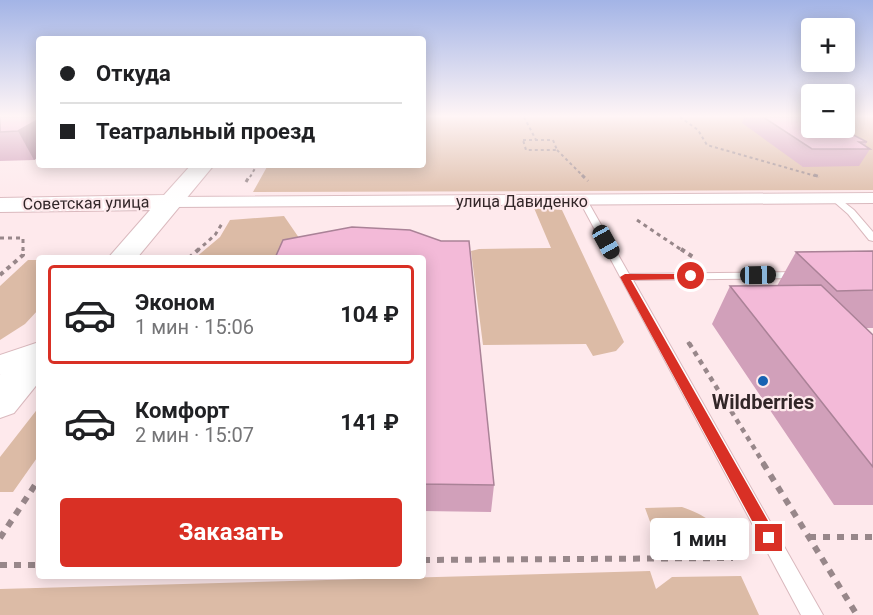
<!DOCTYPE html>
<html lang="ru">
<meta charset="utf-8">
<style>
:root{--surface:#fff;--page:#f6f6f6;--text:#202124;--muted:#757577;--line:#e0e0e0;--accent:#d93025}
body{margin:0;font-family:Roboto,sans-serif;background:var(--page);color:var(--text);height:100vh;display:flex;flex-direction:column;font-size:22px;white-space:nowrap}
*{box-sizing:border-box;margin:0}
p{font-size:20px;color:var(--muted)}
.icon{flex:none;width:33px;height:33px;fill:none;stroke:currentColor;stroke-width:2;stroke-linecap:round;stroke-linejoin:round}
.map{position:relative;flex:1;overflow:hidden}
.panel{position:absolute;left:36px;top:255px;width:390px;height:324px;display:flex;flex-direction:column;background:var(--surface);border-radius:6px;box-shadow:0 3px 15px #0003}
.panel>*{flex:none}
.top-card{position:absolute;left:36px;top:36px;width:390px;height:132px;border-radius:6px;box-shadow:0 3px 15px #0003;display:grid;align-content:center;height:132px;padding:0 24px;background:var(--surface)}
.controls{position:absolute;left:801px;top:18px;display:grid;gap:12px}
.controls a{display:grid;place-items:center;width:54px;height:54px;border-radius:6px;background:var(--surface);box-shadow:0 3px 15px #0003;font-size:30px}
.end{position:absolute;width:27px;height:27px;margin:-14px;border:8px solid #d93025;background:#fff;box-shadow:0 0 0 3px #fff}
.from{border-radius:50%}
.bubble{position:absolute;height:42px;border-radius:6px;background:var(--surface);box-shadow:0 3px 15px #0003;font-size:20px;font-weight:700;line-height:42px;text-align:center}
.car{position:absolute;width:18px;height:36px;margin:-18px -9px;border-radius:8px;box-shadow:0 0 4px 2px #0007;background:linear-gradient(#222 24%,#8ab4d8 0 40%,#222 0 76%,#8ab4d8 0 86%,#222 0)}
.top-card b{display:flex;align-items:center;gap:21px;height:57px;font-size:22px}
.top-card b+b{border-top:2px solid var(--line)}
.top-card i{width:15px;height:15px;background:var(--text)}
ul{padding:10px 0 0;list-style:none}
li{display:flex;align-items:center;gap:18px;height:99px;margin:0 12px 9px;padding:0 12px;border:3px solid transparent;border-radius:6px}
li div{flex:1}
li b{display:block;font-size:22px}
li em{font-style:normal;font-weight:700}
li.selected{border-color:var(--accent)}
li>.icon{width:54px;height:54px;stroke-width:1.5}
.action{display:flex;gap:12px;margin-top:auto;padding:12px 24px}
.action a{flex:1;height:69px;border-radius:6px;background:var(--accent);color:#fff;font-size:24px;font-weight:700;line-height:69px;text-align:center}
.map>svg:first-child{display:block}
.green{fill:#dcbba6}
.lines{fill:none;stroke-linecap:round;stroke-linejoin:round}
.lane-casing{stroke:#dab9be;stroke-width:2}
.street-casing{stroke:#dab9be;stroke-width:2}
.secondary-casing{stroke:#dab9be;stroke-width:2}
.path-far4{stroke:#98878a;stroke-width:2;stroke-dasharray:3 3;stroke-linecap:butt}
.path-far3{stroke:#98878a;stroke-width:3;stroke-dasharray:4 4;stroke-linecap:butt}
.path-far2{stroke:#98878a;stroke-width:4;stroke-dasharray:4.5 4.5;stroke-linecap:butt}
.path-far1{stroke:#98878a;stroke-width:4.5;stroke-dasharray:5 5;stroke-linecap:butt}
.path{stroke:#98878a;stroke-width:6;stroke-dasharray:7 7;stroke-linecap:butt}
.lane{fill:#fff;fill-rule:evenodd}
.street{fill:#fff;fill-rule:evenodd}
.secondary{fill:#fff;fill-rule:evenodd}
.wall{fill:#d1a0ba}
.shaded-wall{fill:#aa8297}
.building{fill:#f3bad8;stroke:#aa8297;stroke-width:1.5}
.route{fill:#d93025}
.poi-dot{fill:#1762b2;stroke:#fee9ec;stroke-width:2}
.labels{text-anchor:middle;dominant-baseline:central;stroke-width:4.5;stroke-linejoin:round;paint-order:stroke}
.far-street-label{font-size:16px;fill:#322628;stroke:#fee9ec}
.poi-label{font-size:20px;font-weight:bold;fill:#322628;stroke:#fee9ec}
</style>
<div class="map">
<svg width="873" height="615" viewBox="0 0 873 615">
<rect width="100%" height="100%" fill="#fee9ec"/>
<!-- green -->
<path class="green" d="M423,117h388l1,11h32l1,-11h28v73l-620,2 15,-27h155z
M534,208l28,2 62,132 -8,9 -23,5 -7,-12 -103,1 -12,-94 8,-2 72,-1z
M284,216l24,35 -20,7h-93l25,-21 10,-17z
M28,260h11v49l-14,15 -25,16v-54z
M39,407v48l-26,37h-13v-35z
M682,507c28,10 35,17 48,43l-70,-1 -15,-41z
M650,571l6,18 16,-12 69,-1 18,39h-759v-26z"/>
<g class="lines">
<!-- lane casing -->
<g class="lane-casing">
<path id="lane" d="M835,195l19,15 19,22v9l-4,-1 -21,-26 -16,-14v-4z
M583,197l4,3 42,74 169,-2 6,3 -6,3 -165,2 190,335h-22l-222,-415z"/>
</g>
<!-- street casing -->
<g class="street-casing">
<path id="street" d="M873,193v10l-702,4 -9,-5 9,-5z
M39,342v19l-39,14v-20z"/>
</g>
<!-- secondary casing -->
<g class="secondary-casing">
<path id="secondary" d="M191,165h23l-77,93h-29l42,-48 -150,2v-14l164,-3z
M39,343v39l-25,31 -14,5v-43l26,-28z"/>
</g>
<!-- path-far4 -->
<path class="path-far4" d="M524,117l12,23
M680,117l18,13 9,15 112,32
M523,140h30l4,10h-31z
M557,150l27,27
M250,177l7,-12"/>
<!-- path-far3 -->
<path class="path-far3" d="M582,175l6,6
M814,175l7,2
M246,182l4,-7
M637,220l46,31
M0,238h23v13
M197,251l18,-16 8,-13"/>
<!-- path-far2 -->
<path class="path-far2" d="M681,249l12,8
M189,258l10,-9
M0,275l23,-20v-6
M688,342l2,3"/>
<!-- path-far1 -->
<path class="path-far1" d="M689,343l75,121"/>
<!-- path -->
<path class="path" d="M763,463l94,152
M809,537h64
M0,538l39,-59
M423,560l310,-2
M0,565h39"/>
<!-- lane -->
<use href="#lane" class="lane"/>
<!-- street -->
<use href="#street" class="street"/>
<!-- secondary -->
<use href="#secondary" class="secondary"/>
</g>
<!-- wall -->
<path class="wall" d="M0,117h39v40l-5,3 -34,1z
M744,117h68l55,25 -2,4 5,3 -11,17 -56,1 -61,-44z
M873,251v77h-8l8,7v170h-39l-122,-181 18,-38h47l19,-34z
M423,258l71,227 -3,27 -68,-1z"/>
<!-- shaded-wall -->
<path class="shaded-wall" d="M39,119v38l-5,3 -16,-29z"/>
<!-- building -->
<path class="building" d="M0,117h39v2l-21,12 -18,1z
M763,117h49v11h28l27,14h-8l11,7h-58z
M352,227l58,3 31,11h28l25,244 -71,-1v-226h-148l8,-18z
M873,251v39l-36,1 -41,-39z
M821,285l52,50v132l-143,-181z"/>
<!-- sky -->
<linearGradient id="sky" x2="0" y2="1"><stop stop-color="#a3b4e6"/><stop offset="0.57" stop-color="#fff5f6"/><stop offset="1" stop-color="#fff5f6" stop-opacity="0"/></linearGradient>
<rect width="873" height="204" fill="url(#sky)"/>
<!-- route -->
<path class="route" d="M625,274h66l4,2 -4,3 -60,1 144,253 2,5 -2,5 -6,3 -5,-3 -144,-266z"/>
<!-- markers -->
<circle class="poi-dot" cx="763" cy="381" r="6"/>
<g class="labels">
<!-- far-street labels -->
<g class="far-street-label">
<text x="522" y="201">улица Давиденко</text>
<text transform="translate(86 203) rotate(-1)">Советская улица</text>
</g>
<!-- poi labels -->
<g class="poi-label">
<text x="763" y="402">Wildberries</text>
</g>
</g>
</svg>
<div class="controls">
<a>+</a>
<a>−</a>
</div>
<i class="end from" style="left:691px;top:276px"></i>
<i class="end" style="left:769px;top:538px"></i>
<div class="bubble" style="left:650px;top:518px;width:99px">1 мин</div>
<i class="car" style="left:606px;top:242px;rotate:151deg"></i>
<i class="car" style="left:758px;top:275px;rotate:89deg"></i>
<div class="top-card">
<b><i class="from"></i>Откуда</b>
<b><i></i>Театральный проезд</b>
</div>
<section class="panel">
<ul>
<li class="selected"><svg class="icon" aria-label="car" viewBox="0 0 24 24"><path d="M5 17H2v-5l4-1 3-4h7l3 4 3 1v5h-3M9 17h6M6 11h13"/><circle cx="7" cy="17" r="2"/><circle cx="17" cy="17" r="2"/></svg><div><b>Эконом</b><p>1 мин · 15:06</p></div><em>104 ₽</em></li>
<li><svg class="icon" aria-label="car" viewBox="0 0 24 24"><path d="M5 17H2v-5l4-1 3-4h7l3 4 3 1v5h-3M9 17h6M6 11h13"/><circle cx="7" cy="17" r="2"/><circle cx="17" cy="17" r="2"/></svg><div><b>Комфорт</b><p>2 мин · 15:07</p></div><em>141 ₽</em></li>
</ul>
<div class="action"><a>Заказать</a></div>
</section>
</div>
